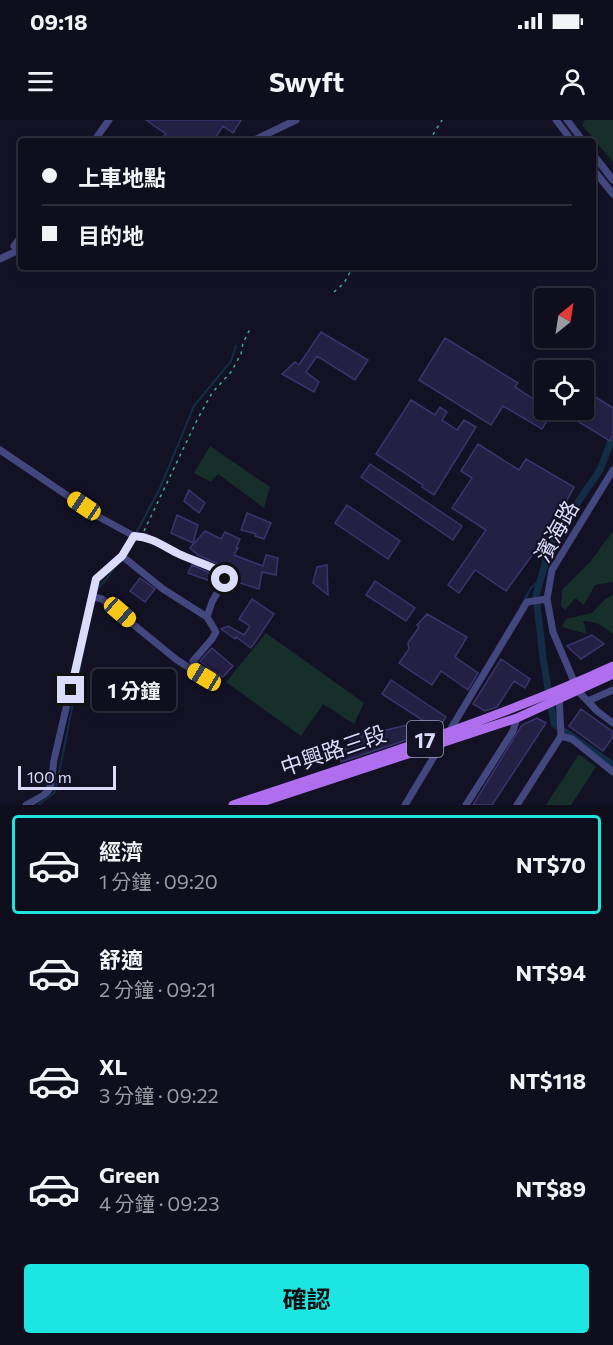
<!DOCTYPE html>
<html lang="zh-TW">
<meta charset="utf-8">
<style>
:root{--surface:#0e0e1c;--page:#171725;--text:#f1f3f6;--muted:#9b9ca3;--line:#2e2e3b;--accent:#1de5e2}
body{margin:0;font-family:Commissioner,"Noto Sans TC",sans-serif;background:var(--page);color:var(--text);height:100vh;display:flex;flex-direction:column;font-size:22px;white-space:nowrap}
*{box-sizing:border-box;margin:0}
p{font-size:20px;color:var(--muted)}
.icon{flex:none;width:33px;height:33px;fill:none;stroke:currentColor;stroke-width:2;stroke-linecap:round;stroke-linejoin:round}
.map{position:relative;height:685px;overflow:hidden}
.sheet{display:flex;flex-direction:column;background:var(--surface);flex:1}
.sheet>*{flex:none}
.hud{position:absolute;left:18px;top:18px;width:578px;height:132px;border-radius:6px;box-shadow:0 3px 9px #0003,0 0 0 2px var(--line);display:grid;align-content:center;height:132px;padding:0 24px;background:var(--surface)}
.needle{width:39px;rotate:30deg}
.fabs{position:absolute;left:534px;top:168px;display:grid;gap:12px}
.fabs a{display:grid;place-items:center;width:60px;height:60px;border-radius:6px;background:var(--surface);box-shadow:0 3px 9px #0003,0 0 0 2px var(--line);font-size:30px}
.scale{position:absolute;left:18px;bottom:15px;width:98px;box-sizing:border-box;padding-left:6px;border:3px solid #dbdbfb;border-top:0;font-size:16px;line-height:21px;white-space:nowrap;color:#dbdbfb;-webkit-text-stroke:4px #131225;paint-order:stroke}
.end{position:absolute;width:27px;height:27px;margin:-14px;border:8px solid #dbdbfb;background:#111;box-shadow:0 0 0 3px #111}
.from{border-radius:50%}
.bubble{position:absolute;height:42px;border-radius:6px;background:var(--surface);box-shadow:0 3px 9px #0003,0 0 0 2px var(--line);font-size:20px;font-weight:700;line-height:42px;text-align:center}
.car{position:absolute;width:18px;height:36px;margin:-18px -9px;border-radius:8px;box-shadow:0 0 4px 2px #0007;background:linear-gradient(#f5c518 24%,#345 0 40%,#f5c518 0 76%,#345 0 86%,#f5c518 0)}
.hud b{display:flex;align-items:center;gap:21px;height:57px;font-size:22px}
.hud b+b{border-top:2px solid var(--line)}
.hud i{width:15px;height:15px;background:var(--text)}
ul{padding:10px 0 0;list-style:none}
li{display:flex;align-items:center;gap:18px;height:99px;margin:0 12px 9px;padding:0 12px;border:3px solid transparent;border-radius:6px}
li div{flex:1}
li b{display:block;font-size:22px}
li em{font-style:normal;font-weight:700}
li.on{border-color:var(--accent)}
li>.icon{width:54px;height:54px;stroke-width:1.5}
.button{display:flex;gap:12px;margin-top:auto;padding:12px 24px}
.button a{flex:1;height:69px;border-radius:6px;background:var(--accent);color:#111;font-size:24px;font-weight:700;line-height:69px;text-align:center}
.status{display:flex;justify-content:space-between;align-items:center;height:42px;padding:0 30px;background:var(--surface);direction:ltr}
.status svg{height:16px;fill:currentColor}
header{display:flex;justify-content:space-between;align-items:center;height:78px;padding:0 24px;background:var(--surface);font-size:27px;font-weight:700}
.map>svg:first-child{display:block}
.green{fill:#162f2b}
.lines{fill:none;stroke-linecap:round;stroke-linejoin:round}
.stream{stroke:#142d47;stroke-width:2}
.canal{stroke:#142d47;stroke-width:7}
.building{fill:#232044;stroke:#3a356e;stroke-width:1.5}
.path{stroke:#3eac98;stroke-width:1.5;stroke-dasharray:3 4.5;stroke-linecap:butt}
.minor{stroke:#43477f;stroke-width:7}
.major{stroke:#af6eee;stroke-width:9}
.route{stroke:#dbdbfb;stroke-width:8}
.labels{text-anchor:middle;dominant-baseline:central;stroke-width:4.5;stroke-linejoin:round;paint-order:stroke}
.shield{fill:#131225;stroke:#9f9fbb;stroke-width:1.5}
.shield-label{font-size:21px;font-weight:bold;fill:#dbdbfb}
.street-label{font-size:22px;fill:#dbdbfb;stroke:#131225}
</style>
<div class="status"><b>09:18</b><svg viewBox="0 0 49 12"><path d="M0 12V9h3v3zM5 12V6h3v6zM10 12V3h3v9zM15 12V0h3v12zM26 1h20v11H26zM47 4h2v5h-2z"/></svg></div>
<header><svg class="icon" aria-label="menu" viewBox="0 0 24 24"><path d="M4 6h16M4 12h16M4 18h16"/></svg>Swyft<svg class="icon" aria-label="person" viewBox="0 0 24 24"><circle cx="12" cy="8" r="4"/><path d="M4 21q1-7 8-7t8 7"/></svg></header>
<div class="map">
<svg width="613" height="685" viewBox="0 0 613 685">
<rect width="100%" height="100%" fill="#131225"/>
<!-- green -->
<path class="green" d="M585,0h28v42l-31,-37z
M210,326l60,41 -6,21 -46,-34 -7,8 -17,-9z
M613,411v51l-18,3 -11,20 -9,-7 -10,12 -4,-4 1,-16 28,-28z
M613,475v39c-10,-8 -17,-13 -30,-13l4,13 -25,-7 4,-8 26,-6 13,-14z
M266,513l98,70 -10,21 -31,-20 -22,32 -75,-54z
M579,634l17,13 -25,38h-25z"/>
<g class="lines">
<!-- stream -->
<path class="stream" d="M135,415l25,-47 34,-82 37,-45 5,-15
M97,469l9,-9 10,-15
M521,486l10,-18 9,-8
M38,685l16,-12 2,-5 33,-165"/>
<!-- canal -->
<path class="canal" d="M613,316l-13,34 -48,70 -16,55 7,63 11,66 59,41"/>
</g>
<!-- building -->
<path class="building" d="M146,0h95l-8,13 -10,-7 -10,15h-55l8,-7z
M321,212l47,28 -13,20 -38,-24 -11,16 13,10 -5,10 -32,-18 13,-12 4,3z
M445,218l73,45 -3,4 29,19v4h10l-12,19 -39,-23 -12,19 -72,-45z
M584,270l29,18v27l-3,6 -51,-31h25z
M411,280l24,15 5,-8 7,5 -5,8 15,10 7,-10 12,7 -42,68 -12,-8 1,-2 -47,-31z
M478,324l41,26 7,-11 48,28 -20,38 -48,66 -31,-21 -16,23 -11,-8 38,-55 -34,-22 20,-30 -11,-7z
M370,344l92,62 -9,14 -92,-63z
M189,370l16,13 -6,10 -15,-12z
M347,385l53,36 -12,18 -53,-36z
M247,393l24,10 -7,16 -9,-3 1,-2 -15,-4z
M177,395l21,10 -5,18 -22,-10z
M205,411l16,8 4,-7 15,7 -4,9h2l-4,7 29,11 3,-11 12,3 -2,17 -14,-3 -3,17 -29,-9v-8l-3,-4 -29,-13 -8,-7z
M192,445l27,12 -3,6 -28,-10z
M327,445l1,30 -15,-12 4,-16z
M140,458l15,11 -10,13 -15,-11z
M375,461l40,27 -9,13 -40,-26z
M252,479l22,15 -23,34 -15,-11 -1,2 -14,-10 7,-3 16,9 6,-9 -11,-7z
M427,494l40,23 -12,20 23,16 -10,17 -27,-19 -9,14 -33,-22 10,-14 -1,-6 11,-16 -2,-2z
M592,515l12,9 -23,15 -14,-13z
M212,528l21,18 -10,11 -12,-7 -11,-9z
M501,539l29,20 -5,9 -11,-7 -17,26 -12,4 -12,-7z
M391,560l55,37 -7,11 -3,1 -54,-35z
M581,589l32,23v5l-10,14 -34,-25z
M537,598l9,5 -54,82h-19l49,-80z
M420,602l7,11 -86,29v-5l11,-19z"/>
<g class="lines">
<!-- path -->
<path class="path" d="M429,21l13,-21
M334,172l10,-9 9,-16
M144,411l53,-111 15,-27 19,-21 10,-18 2,-11 8,-16"/>
<!-- minor -->
<path class="minor" d="M556,0l16,21
M567,0l16,21
M94,21l15,-21
M252,21l44,-21
M592,33l21,27
M592,48l21,26
M14,126l7,-9
M0,139l21,-10
M0,330l99,67 35,19 12,1 35,18 25,9 18,9 1,6 -13,23 -5,15 9,15 -4,7 -19,22 11,16 -27,-17 -75,-61 -9,-2
M613,350l-61,100 -5,29 6,33 25,59 19,20 16,12
M122,436l41,33 44,28
M588,581l25,-11
M561,616l11,3 41,33
M26,685c31,-16 23,-13 28,-45l42,-181 26,-23 12,-20
M405,685l122,-203 20,-3
M466,685l47,-74 4,-13
M517,685l44,-69 -2,-42"/>
<!-- major -->
<path class="major" d="M233,685c128,-43 258,-83 380,-139
M253,685l264,-87 96,-44"/>
</g>
<g class="lines">
<!-- route -->
<path class="route" d="M71,570l25,-111 26,-23 12,-20c18,1 29,10 45,18 15,7 30,11 45,19l1,6"/>
</g>
<g class="labels">
<!-- shield labels -->
<rect class="shield" x="407" y="601" width="36" height="36" rx="4.5"/>
<g class="shield-label">
<text x="425" y="619">17</text>
</g>
<!-- street labels -->
<g class="street-label">
<text transform="translate(556 411) rotate(-61)">濱海路</text>
<text transform="translate(333 630) rotate(-19)">中興路三段</text>
</g>
</g>
</svg>
<div class="fabs">
<a><svg class="needle" viewBox="-14 -14 28 28"><path d="M0-13l5 13h-10z" fill="#e53935"/><path d="M0 13l5-13h-10z" fill="#9b9ca3"/></svg></a>
<a><svg class="icon" aria-label="locate" viewBox="0 0 24 24"><circle cx="12" cy="12" r="6"/><path d="M12 2v4M12 18v4M2 12h4M18 12h4"/></svg></a>
</div>
<div class="scale">100 m</div>
<i class="end from" style="left:225px;top:459px"></i>
<i class="end" style="left:71px;top:570px"></i>
<div class="bubble" style="left:92px;top:549px;width:84px">1 分鐘</div>
<i class="car" style="left:84px;top:386px;rotate:304deg"></i>
<i class="car" style="left:120px;top:492px;rotate:131deg"></i>
<i class="car" style="left:204px;top:557px;rotate:301deg"></i>
<div class="hud">
<b><i class="from"></i>上車地點</b>
<b><i></i>目的地</b>
</div>
</div>
<section class="sheet">
<ul>
<li class="on"><svg class="icon" aria-label="car" viewBox="0 0 24 24"><path d="M5 17H2v-5l4-1 3-4h7l3 4 3 1v5h-3M9 17h6M6 11h13"/><circle cx="7" cy="17" r="2"/><circle cx="17" cy="17" r="2"/></svg><div><b>經濟</b><p>1 分鐘 · 09:20</p></div><em>NT$70</em></li>
<li><svg class="icon" aria-label="car" viewBox="0 0 24 24"><path d="M5 17H2v-5l4-1 3-4h7l3 4 3 1v5h-3M9 17h6M6 11h13"/><circle cx="7" cy="17" r="2"/><circle cx="17" cy="17" r="2"/></svg><div><b>舒適</b><p>2 分鐘 · 09:21</p></div><em>NT$94</em></li>
<li><svg class="icon" aria-label="car" viewBox="0 0 24 24"><path d="M5 17H2v-5l4-1 3-4h7l3 4 3 1v5h-3M9 17h6M6 11h13"/><circle cx="7" cy="17" r="2"/><circle cx="17" cy="17" r="2"/></svg><div><b>XL</b><p>3 分鐘 · 09:22</p></div><em>NT$118</em></li>
<li><svg class="icon" aria-label="car" viewBox="0 0 24 24"><path d="M5 17H2v-5l4-1 3-4h7l3 4 3 1v5h-3M9 17h6M6 11h13"/><circle cx="7" cy="17" r="2"/><circle cx="17" cy="17" r="2"/></svg><div><b>Green</b><p>4 分鐘 · 09:23</p></div><em>NT$89</em></li>
</ul>
<div class="button"><a>確認</a></div>
</section>
